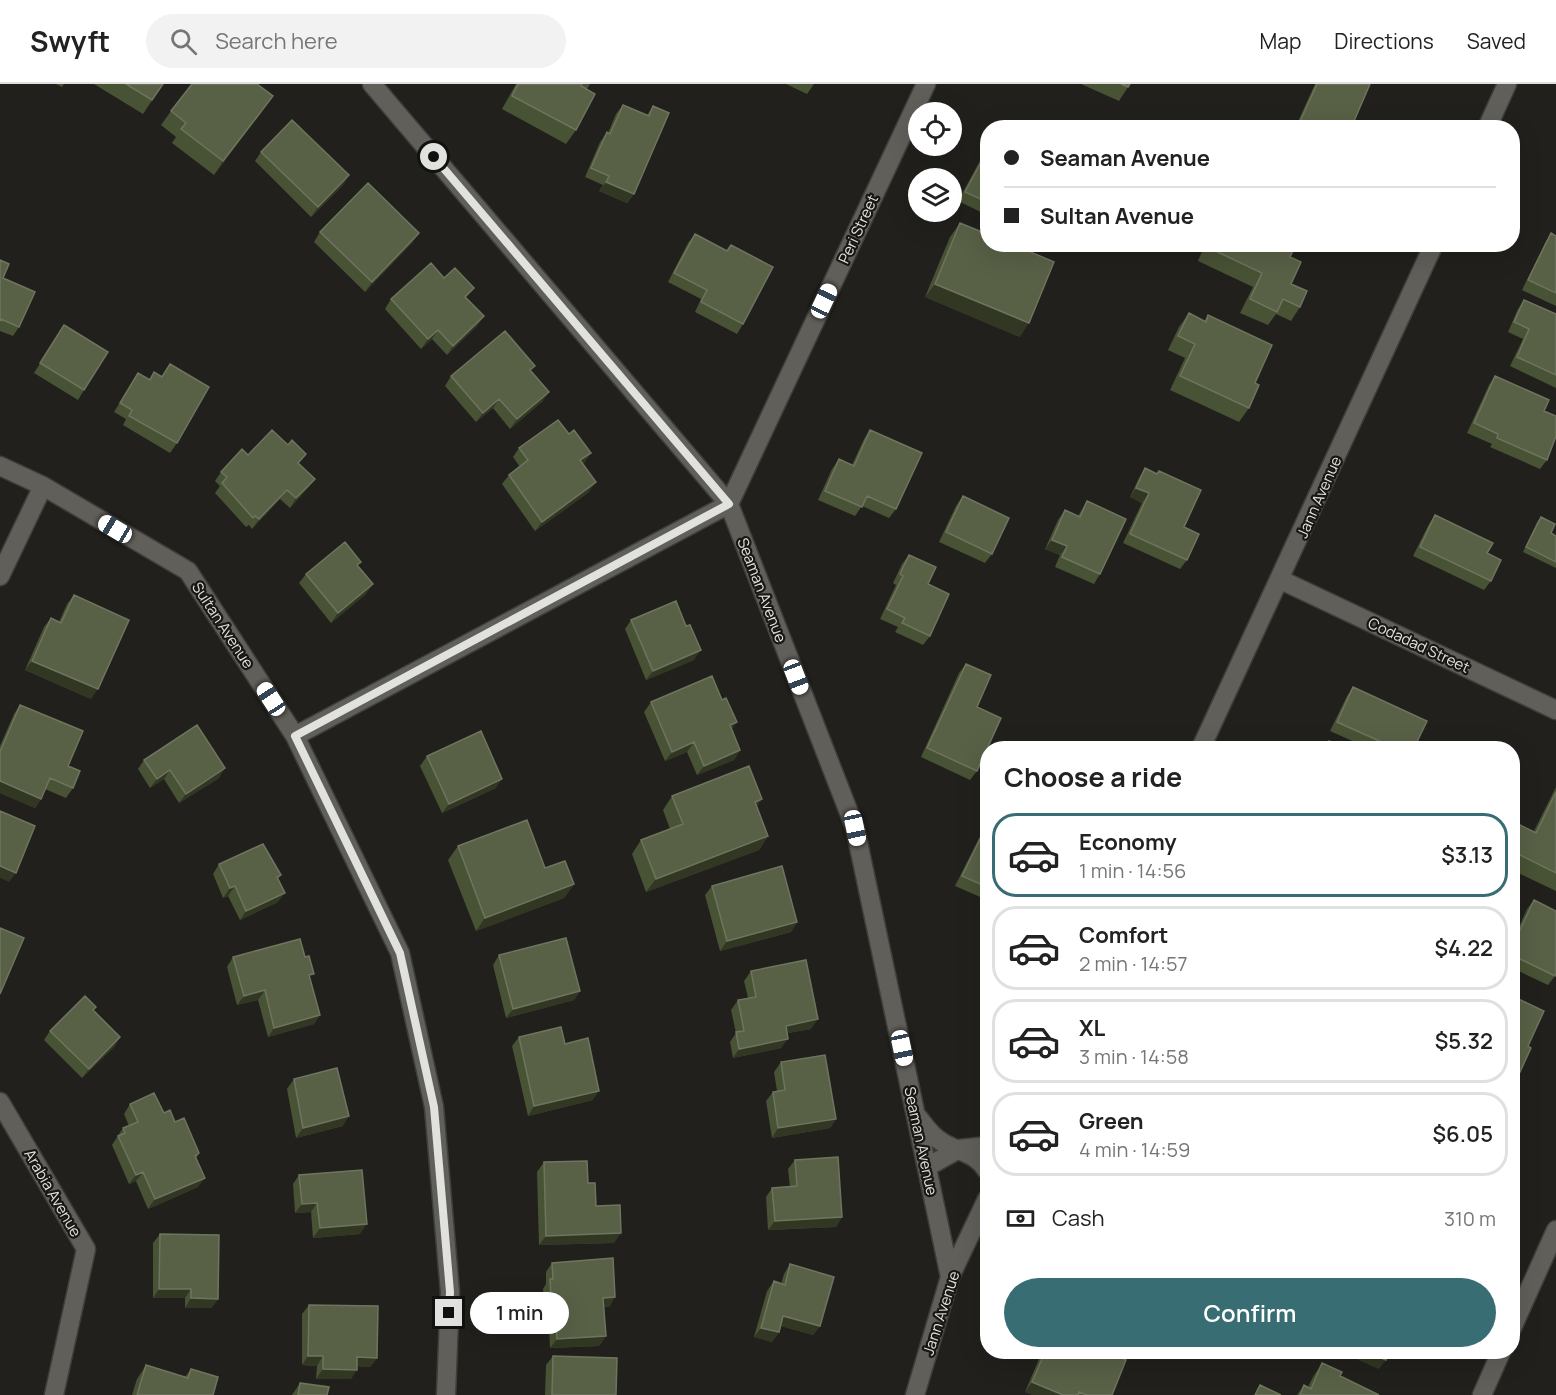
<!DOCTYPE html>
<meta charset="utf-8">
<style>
:root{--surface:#fff;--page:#f2f2f2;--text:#222;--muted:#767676;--line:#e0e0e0;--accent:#386e73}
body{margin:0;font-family:Manrope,sans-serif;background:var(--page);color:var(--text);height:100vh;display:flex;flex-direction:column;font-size:22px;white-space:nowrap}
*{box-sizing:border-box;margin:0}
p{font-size:20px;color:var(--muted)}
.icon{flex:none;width:33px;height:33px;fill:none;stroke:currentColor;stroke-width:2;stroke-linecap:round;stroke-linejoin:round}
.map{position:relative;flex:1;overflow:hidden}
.details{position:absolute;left:980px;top:657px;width:540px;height:618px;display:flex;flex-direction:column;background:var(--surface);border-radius:24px;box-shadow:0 6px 24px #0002}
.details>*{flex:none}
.banner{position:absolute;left:980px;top:36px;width:540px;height:132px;border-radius:24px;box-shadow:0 6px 24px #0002;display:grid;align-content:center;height:132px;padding:0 24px;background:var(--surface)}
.buttons{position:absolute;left:908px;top:18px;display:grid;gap:12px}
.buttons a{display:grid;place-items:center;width:54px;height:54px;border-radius:50%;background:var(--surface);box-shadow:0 6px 24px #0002;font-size:30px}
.end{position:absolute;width:27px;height:27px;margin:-14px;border:8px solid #e1e1de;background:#111;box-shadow:0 0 0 3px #111}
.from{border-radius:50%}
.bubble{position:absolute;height:42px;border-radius:21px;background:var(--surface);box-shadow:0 6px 24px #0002;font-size:20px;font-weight:600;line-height:42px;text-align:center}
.car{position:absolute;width:18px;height:36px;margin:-18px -9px;border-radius:8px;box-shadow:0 0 4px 2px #0007;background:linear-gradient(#fff 24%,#345 0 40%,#fff 0 76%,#345 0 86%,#fff 0)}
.banner b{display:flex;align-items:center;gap:21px;height:57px;font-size:22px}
.banner b+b{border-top:2px solid var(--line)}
.banner i{width:15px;height:15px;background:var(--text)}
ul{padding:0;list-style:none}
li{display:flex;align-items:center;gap:18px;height:84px;margin:0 12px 9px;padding:0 12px;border:3px solid var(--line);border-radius:24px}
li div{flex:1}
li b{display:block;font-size:22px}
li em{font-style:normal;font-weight:600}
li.active{border-color:var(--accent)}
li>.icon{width:54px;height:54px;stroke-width:1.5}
h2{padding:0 24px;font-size:27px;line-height:72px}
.pay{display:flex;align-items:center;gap:15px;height:66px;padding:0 24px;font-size:22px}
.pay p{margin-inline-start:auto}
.cta{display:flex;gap:12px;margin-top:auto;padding:12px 24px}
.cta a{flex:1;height:69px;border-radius:36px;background:var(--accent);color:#fff;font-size:24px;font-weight:600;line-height:69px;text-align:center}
header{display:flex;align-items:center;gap:36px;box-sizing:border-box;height:84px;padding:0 30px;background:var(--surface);border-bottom:2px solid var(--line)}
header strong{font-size:28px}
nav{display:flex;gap:33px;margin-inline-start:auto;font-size:21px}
.search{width:420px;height:54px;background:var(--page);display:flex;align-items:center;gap:15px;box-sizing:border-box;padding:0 21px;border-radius:33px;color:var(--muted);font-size:22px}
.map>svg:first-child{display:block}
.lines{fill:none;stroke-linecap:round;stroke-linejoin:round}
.street-casing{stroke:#3e3e3a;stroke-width:21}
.street{stroke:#605f5a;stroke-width:18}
.wall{fill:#485234}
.shaded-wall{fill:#313723}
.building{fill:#586146;stroke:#6e755e;stroke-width:1.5}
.route{stroke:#e1e1de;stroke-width:8}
.labels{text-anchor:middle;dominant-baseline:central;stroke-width:4.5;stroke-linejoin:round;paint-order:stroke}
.street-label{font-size:15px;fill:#e1e1de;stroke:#181713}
</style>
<header>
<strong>Swyft</strong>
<div class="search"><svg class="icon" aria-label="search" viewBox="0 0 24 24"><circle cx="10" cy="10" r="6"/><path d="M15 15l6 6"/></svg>Search here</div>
<nav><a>Map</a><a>Directions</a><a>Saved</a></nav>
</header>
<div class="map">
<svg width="1556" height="1311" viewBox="0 0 1556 1311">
<rect width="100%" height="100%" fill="#21201c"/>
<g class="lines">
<!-- street casing -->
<g class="street-casing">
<path id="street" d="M372,0l357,420 126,324 95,449
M1487,44l20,-44
M0,382l43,20 145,85 107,165 105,217 34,154 16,185 -4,103
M0,492l43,-90
M1281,496l275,130
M295,652l434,-232 197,-420
M1201,664l233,-504
M0,1018l86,147 -32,146
M918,1033c8,10 13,19 24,25 17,11 34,10 45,29
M927,1083l32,-18 28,-3
M1512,1244l44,-98
M915,1311l35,-118 37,-78
M1482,1311l19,-43"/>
</g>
<!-- street -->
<use href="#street" class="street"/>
</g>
<!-- wall -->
<path class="wall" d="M56,0h8l-2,3z
M94,0h69l-20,30z
M516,0h74l-3,5 -11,41 -10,14 -64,-35z
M786,0h28l-7,10z
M1081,0h49l-11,17z
M1315,0h55l-19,44h-56z
M623,21l24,10 6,-9 -19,88 -7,9 -28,-12 4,-6 -18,-8 15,-35 7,-10 1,1 8,-19z
M263,26l-49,65 -42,-32 4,-6 -15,-12 10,-14z
M987,64v67l-29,-14z
M261,68l88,23 -6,10 -32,32 -56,-56z
M960,139l60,114 -95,-40 25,-60z
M320,148l99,1 -7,10 -47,49 -51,-50z
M1551,149l5,3v70l-34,-16 23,-47z
M695,150l48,90 -6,10 -42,-22 6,-13 -33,-17 20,-39z
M1051,160h20l-5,8z
M1205,160h91l-6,13 1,27 9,23 -9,14 -15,-7 -8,11 -28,-12 13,-26 -55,-26z
M0,176l3,18 16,49 -6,9 -13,-5z
M444,194l23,20 17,18 -7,10 -30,29 -15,-16 -11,10 -36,-40 6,-10z
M1524,216l32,14v74l-46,-22 13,-27 -15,-7 10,-23z
M1189,229l15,8 4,-6 47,68 -6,25 -10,14 -69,-32 15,-32 -17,-8 11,-23z
M64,241l20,65 -6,10 -44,-27z
M170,280l7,79 -7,10 -47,-28 3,-6 -12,-7 24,-39 11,6 5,-7 8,4z
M451,292l92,25 -33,28 -17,-21 -17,14 -31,-36z
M1495,292l52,84 -7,9 -50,-22 2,-3 -25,-11 22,-48z
M870,346l26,79 -7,9 -27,-12 -7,10 -37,-16 14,-31 7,-10 13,6 12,-26z
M519,364l66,14 -3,2 7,28 -54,39 -33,-47 7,-9 11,-8 -7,-10z
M248,371l51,9 16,15 -7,9 -18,20 -10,-9 -28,30 -3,-4 -3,2 -31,-34 5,-7 -5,-5 6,-9z
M1145,384l39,59 3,33 -7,9 -57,-26 19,-40 -12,-6 9,-19z
M963,412l29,58 -7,9 -46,-21 17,-36z
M1087,417l13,73 -6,10 -39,-17 5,-12 -15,-6 13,-29 7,-10 13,6z
M1435,431l56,66 -7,9 -71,-34 16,-32z
M1541,433l10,16 5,3v32l-33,-16 14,-30z
M909,471l19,29 2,52 -7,9 -28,-13 3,-5 -18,-8 16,-34 -3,-2 9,-19z
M358,482l8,28 -35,29 -32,-40 7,-9z
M74,511l17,104 -66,-29 19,-43 7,-9 8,4 8,-18z
M631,536l63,40 -48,20 -21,-51z
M966,580l11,107 -7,9 -49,-23 38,-84z
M1353,603l61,61h-46l-38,-17 17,-35z
M651,618l81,27 8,21 -6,10 -37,15 -10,-23 -22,9 -21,-49z
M20,621l48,61 5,22 -7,10 -21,-9 -4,10 -6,9 -35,-15v-47l14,-32z
M427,672l69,32 -54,25 -22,-47z
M144,676l75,18 -40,25 -15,-24 -14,9 -12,-19z
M1556,703v104l-44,-21v-49l22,10z
M672,712l85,11 11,29 -9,14 -113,42 -14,-38 9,-14 29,-11 -7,-19z
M987,738v78l-32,-14z
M458,762l87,22 29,16 -10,14 -88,33 -28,-71z
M219,780l62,11 -3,4v23l-38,18 -12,-24 -5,2 -10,-24z
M712,802l85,36 -6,10 -71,19 -15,-56z
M1534,816l21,76 -7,9 -36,-17v-26l15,-33z
M499,871l81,36 -6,9 -68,18 -13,-53z
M233,873l77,22 10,36 -6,9 -46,13 -10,-37 -21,5 -10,-38z
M751,887l60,58 -24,4 -6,15 -48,10 -3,-16 6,-9 -5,-23 7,-10 10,-2 -4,-17z
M1512,912l16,50 -8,26 -7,10 -1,-1z
M93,927l27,26 -6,10 -32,31 -38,-38 6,-9z
M519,953l46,7 28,56 -65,16 -16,-70z
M781,978l55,57 -6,9 -58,10 -6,-37 7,-9 4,-1 -3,-19z
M294,995l49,47 -47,12 -9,-49z
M130,1020l34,9 11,9 24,31 -3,6 2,28 -50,22 -12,-28 -7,3 -17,-39 11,-17 6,-2 -5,-12z
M795,1076l47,57 -6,10 -68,3 -2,-33 6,-9 18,-1 -2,-18z
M544,1078l44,21 8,23 18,37 -75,2 -2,-73z
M299,1091l61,59 -47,4 -2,-26 -16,1 -2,-29z
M160,1150l58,65 -7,9h-26v-10h-32v-55z
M552,1179l63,34 -6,10h-5l2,29 -7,10 -49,2 -2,-42h-4l-1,-17 3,-5v-12z
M790,1180l30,62 -7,9 -32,-9 -2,6 -7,10 -18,-5 13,-46 7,-10 7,3 3,-10z
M309,1221l68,53 -7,9 -13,-1 -6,13h-35l1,-13 -15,-1v-51z
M1042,1268h64l6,43h-79l-8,-3z
M553,1272l63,39h-71l1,-30z
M1322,1279l18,13 39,19h-82l7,-10 4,2 5,-10z
M146,1281l39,12 6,-8 22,26h-81l5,-16z
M300,1299l27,12h-35z"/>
<!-- shaded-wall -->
<path class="shaded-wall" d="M273,12l-10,14 -49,65 9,-14z
M349,91l-6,10 -32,32 7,-10z
M606,98l28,12 -7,9 -28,-12z
M419,149l-7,10 -47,49 7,-10z
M935,200l94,39 -9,14 -95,-40z
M484,232l-7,10 -30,29 6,-9z
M438,246l-6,9 -11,10 7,-10z
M549,308l-6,9 -33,28 7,-10z
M499,315l-6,9 -17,14 7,-9z
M591,369l-6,9 -11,8 6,-10z
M315,395l-7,9 -18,20 6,-10z
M596,398l-7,10 -54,39 7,-9z
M1136,404l13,5 -7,10 -12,-6z
M287,406l-7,9 -28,30 7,-10z
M1052,456l15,6 -7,9 -15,-6z
M373,500l-7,10 -35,29 7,-10z
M701,566l-7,10 -48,20 7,-9z
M32,577l66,28 -7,10 -66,-29z
M737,638l-7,10v-7z
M694,658l-7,10 -22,9 7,-9z
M740,666l-6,10 -37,15 7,-9z
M225,684l-6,10 -40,25 7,-9z
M170,686l-6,9 -14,9 7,-9z
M502,695l-6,9 -54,25 7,-9z
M0,697l41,18 -6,9 -35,-15z
M762,715l-9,14 2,-11z
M768,752l-9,14 -113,42 10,-13z
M0,782l16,7 -7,9 -9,-4z
M574,800l-10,14 -88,33 9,-13z
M235,802l-7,10 -5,2 7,-10z
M285,809l-7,9 -38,18 6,-9z
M797,838l-6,10 -71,19 7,-10z
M265,906l-7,10 -21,5 7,-9z
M580,907l-6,9 -68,18 7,-9z
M320,931l-6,9 -46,13 6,-9z
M818,935l-7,10 -32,6 7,-9z
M120,953l-6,10 -32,31 7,-9z
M788,955l-7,9 -48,10 6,-9z
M599,1007l-6,9 -65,16 6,-10z
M349,1032l-6,10 -47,12 7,-10z
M836,1035l-6,9 -58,10 6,-10z
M143,1088l-7,9 -7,3 7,-9z
M205,1094l-7,9 -50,22 7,-10z
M317,1119l-6,9 -16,1 7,-9z
M842,1133l-6,10 -68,3 7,-9z
M367,1140l-7,10 -47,4 7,-10z
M621,1149l-7,10 -75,2 7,-9z
M159,1205h32l-6,9h-32z
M551,1213h3l-6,9h-4z
M615,1213l-6,10 -12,1 6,-10z
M191,1214l27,1 -7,9h-26z
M783,1232l37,10 -7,9 -36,-10z
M761,1244l18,4 -7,10 -18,-5z
M606,1252l-7,10 -49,2 7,-9z
M1362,1268h5l19,8 -7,9 -23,-10z
M308,1272h15l-6,10 -15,-1z
M357,1273l20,1 -7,9 -19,-1z
M323,1285l34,1 -6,9h-35z
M1032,1298l31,13h-30l-8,-3z"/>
<!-- building -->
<path class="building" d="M126,0h37l-11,16z
M192,0h65l16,12 -50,65 -42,-32 5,-6 -15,-12z
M518,0h64l-1,2 14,8 -19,36 -64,-34z
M1121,0h9l-2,3z
M1317,0h53l-19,44h-54z
M623,21l26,11 4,-10 16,7 -35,81 -28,-12 3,-6 -18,-8 16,-36 3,2z
M292,36l57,55 -31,32 -57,-55z
M987,67v51l-22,-10z
M368,99l51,50 -47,49 -52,-50z
M960,139l27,11v10h25l42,18 -25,61 -94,-39z
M1551,149l5,3v57l-28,-13z
M695,150l32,17 4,-6 42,22 -30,57 -42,-22 6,-12 -33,-17z
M1208,160h88l-6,13 11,5 -10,22 16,7 -7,16 -17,-8 -6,13 -27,-13 12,-26 -55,-26z
M0,176l9,4 -6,14 32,14 -16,35 -18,-8 -1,2z
M431,179l13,15 11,-10 19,20 -9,9 19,19 -31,30 -15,-16 -10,9 -37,-40z
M1524,216l32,14v61l-39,-18 12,-28 -15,-7z
M1189,229l17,9 2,-7 64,30 -17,38 4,2 -10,23 -69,-32 15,-32 -17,-8z
M64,241l44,27 -24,38 -44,-27z
M505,247l30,35 -5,4 19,22 -32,27 -18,-20 -16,14 -32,-37z
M170,280l39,23 -32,56 -48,-27 3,-6 -12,-7 18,-30 12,7 4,-8 8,5z
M1495,292l54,24 -5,11 12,5v20l-9,24 -50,-22 1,-4 -24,-11z
M558,336l11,14 5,-4 17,23 -11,7 16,22 -54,40 -33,-47 19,-15 -9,-12z
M272,346l16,15 4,-5 14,14 -8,9 17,16 -19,19 -9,-8 -28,29 -4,-3 -2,2 -31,-35 5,-6 -6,-5 21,-23 6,6z
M870,346l52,23 -26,56 -29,-13 -5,11 -37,-16 14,-32 15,7z
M1145,384l12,6 2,-3 42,19 -17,37 15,7 -12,26 -57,-26 19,-41 -13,-5z
M963,412l46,22 -17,36 -46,-22z
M1087,417l39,18 -26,55 -38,-17 5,-11 -15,-6 13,-30 15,7z
M1435,431l58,28 -6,10 14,7 -10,21 -71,-34z
M1541,433l14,7 -4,9 5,3v26l-30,-15z
M345,458l16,20 -4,3 16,19 -35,29 -32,-39z
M909,471l27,12 -8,17 21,10 -19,42 -28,-13 3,-5 -18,-9 16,-33 -3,-2z
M74,511l55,25 -31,69 -66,-28 19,-43 10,5z
M676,517l10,25 4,-1 11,25 -48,21 -22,-51z
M966,580l25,11 -14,32 24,11 -24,53 -50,-23z
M712,592l10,24 4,-2 11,24 -7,3 10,25 -36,16 -10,-24 -22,10 -21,-50z
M1353,603l74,34 -13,27h-19l-58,-26z
M20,621l63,26 -15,35 12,5 -7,17 -23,-10 -9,21 -41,-18v-29z
M197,641l28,43 -39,26 -16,-24 -13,9 -13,-19z
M481,647l21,48 -53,25 -22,-48z
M1329,657l16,7h-19z
M749,682l13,33 -7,3 13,34 -112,43 -15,-39 42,-16 -11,-28z
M1556,708v81l-44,-22v-30l24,12z
M0,727l35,15 -19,47 -16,-7z
M527,736l18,48 20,-7 9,23 -89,34 -27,-72z
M987,741v62l-25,-11z
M263,760l18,31 -4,2 8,16 -39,18 -11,-25 -5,2 -11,-24z
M782,782l15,56 -70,19 -15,-55z
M1534,816l22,11v62l-1,3 -43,-21v-8z
M0,844l24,10 -24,56z
M566,854l14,53 -67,18 -14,-54z
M300,855l5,18 4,-1 5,18 -5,1 11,40 -46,13 -9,-38 -21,6 -11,-39z
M806,876l12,59 -32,7 2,13 -49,10 -3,-17 8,-1 -6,-31 18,-3 -5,-26z
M85,912l11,11 -3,3 27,27 -31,32 -39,-38z
M1512,912l32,15 -16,35 3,2 -11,24 -8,-3z
M561,943l4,17 23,-6 11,53 -65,15 -15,-69z
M825,971l11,64 -58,9 -5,-36 12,-2 -4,-28z
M337,984l12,48 -46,12 -9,-49z
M154,1009l10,20 6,-3 5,12 9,-4 15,35 -4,3 10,22 -50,21 -12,-27 -7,3 -18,-39 7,-3 -2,-5 15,-6 -8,-18z
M838,1073l4,60 -67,4 -3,-33 25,-2 -2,-26z
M587,1077l1,22h7l1,23 24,-1 1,28 -75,3 -2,-74z
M362,1086l5,54 -47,4 -3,-25 -15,1 -3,-29z
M160,1150l59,1 -1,64 -27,-1v-9h-32z
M613,1174l2,39 -12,1 3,38 -49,3 -3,-42h-3l-1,-18h3l-1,-16z
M790,1180l44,13 -14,49 -37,-10 -4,16 -18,-4 13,-47 11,4z
M309,1221l69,1 -1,52 -20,-1v13l-34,-1v-13h-15z
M1045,1268h61l20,8 -14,35h-25l-8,-3 -1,3h-15l-31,-13z
M1367,1268h22l-3,8z
M553,1272l64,2 -1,37h-64z
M1322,1279l20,9 -2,4 39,19h-79l4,-10 7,4z
M146,1281l42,13 3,-9 27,8 -5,18h-76z
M300,1299l29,4 -2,8h-29z
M1260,1301l21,10h-26z"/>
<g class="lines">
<!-- route -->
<path class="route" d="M434,73l295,347 -434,232 105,217 34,154 16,185 -1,21"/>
</g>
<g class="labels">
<!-- street labels -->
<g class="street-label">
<text transform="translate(858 145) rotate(-65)">Peri Street</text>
<text transform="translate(1319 413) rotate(-66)">Jann Avenue</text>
<text transform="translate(762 506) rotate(69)">Seaman Avenue</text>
<text transform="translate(223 541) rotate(57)">Sultan Avenue</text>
<text transform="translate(1419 561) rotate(25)">Codadad Street</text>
<text transform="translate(921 1057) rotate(78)">Seaman Avenue</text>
<text transform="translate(53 1109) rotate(60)">Arabia Avenue</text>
<text transform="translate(941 1229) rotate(-72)">Jann Avenue</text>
</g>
</g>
</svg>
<div class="buttons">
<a><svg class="icon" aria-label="locate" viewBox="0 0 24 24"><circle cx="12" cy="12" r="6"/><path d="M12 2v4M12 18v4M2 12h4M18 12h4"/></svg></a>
<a><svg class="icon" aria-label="layers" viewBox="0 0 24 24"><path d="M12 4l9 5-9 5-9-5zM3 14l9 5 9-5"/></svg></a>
</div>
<i class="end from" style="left:434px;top:73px"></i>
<i class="end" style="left:449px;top:1229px"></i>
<div class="bubble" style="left:470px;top:1208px;width:99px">1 min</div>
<i class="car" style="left:824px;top:217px;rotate:25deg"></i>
<i class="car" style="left:115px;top:445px;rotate:301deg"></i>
<i class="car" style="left:796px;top:593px;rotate:159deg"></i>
<i class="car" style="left:271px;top:615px;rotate:327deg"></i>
<i class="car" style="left:855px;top:744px;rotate:168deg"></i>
<i class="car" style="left:902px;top:964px;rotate:168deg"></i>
<div class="banner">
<b><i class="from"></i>Seaman Avenue</b>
<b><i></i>Sultan Avenue</b>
</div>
<section class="details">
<h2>Choose a ride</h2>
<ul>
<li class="active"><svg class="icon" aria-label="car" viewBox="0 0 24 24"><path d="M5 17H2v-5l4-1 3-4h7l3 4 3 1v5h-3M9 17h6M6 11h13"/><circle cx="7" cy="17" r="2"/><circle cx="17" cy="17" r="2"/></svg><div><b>Economy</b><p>1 min · 14:56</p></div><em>$3.13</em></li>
<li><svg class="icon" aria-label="car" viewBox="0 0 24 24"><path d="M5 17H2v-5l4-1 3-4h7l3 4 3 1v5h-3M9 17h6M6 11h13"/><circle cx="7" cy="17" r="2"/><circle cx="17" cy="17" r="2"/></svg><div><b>Comfort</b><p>2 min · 14:57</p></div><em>$4.22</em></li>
<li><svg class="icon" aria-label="car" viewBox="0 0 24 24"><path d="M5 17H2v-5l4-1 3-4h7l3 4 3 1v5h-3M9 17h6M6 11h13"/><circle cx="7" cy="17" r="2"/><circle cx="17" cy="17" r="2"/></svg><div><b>XL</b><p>3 min · 14:58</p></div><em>$5.32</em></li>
<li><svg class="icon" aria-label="car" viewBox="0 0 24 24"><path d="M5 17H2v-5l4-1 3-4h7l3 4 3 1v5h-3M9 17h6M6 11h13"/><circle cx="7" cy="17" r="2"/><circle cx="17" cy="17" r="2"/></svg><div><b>Green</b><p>4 min · 14:59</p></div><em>$6.05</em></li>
</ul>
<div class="pay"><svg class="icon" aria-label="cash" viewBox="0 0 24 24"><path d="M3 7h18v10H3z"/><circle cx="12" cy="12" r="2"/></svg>Cash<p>310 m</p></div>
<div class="cta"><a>Confirm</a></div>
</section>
</div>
